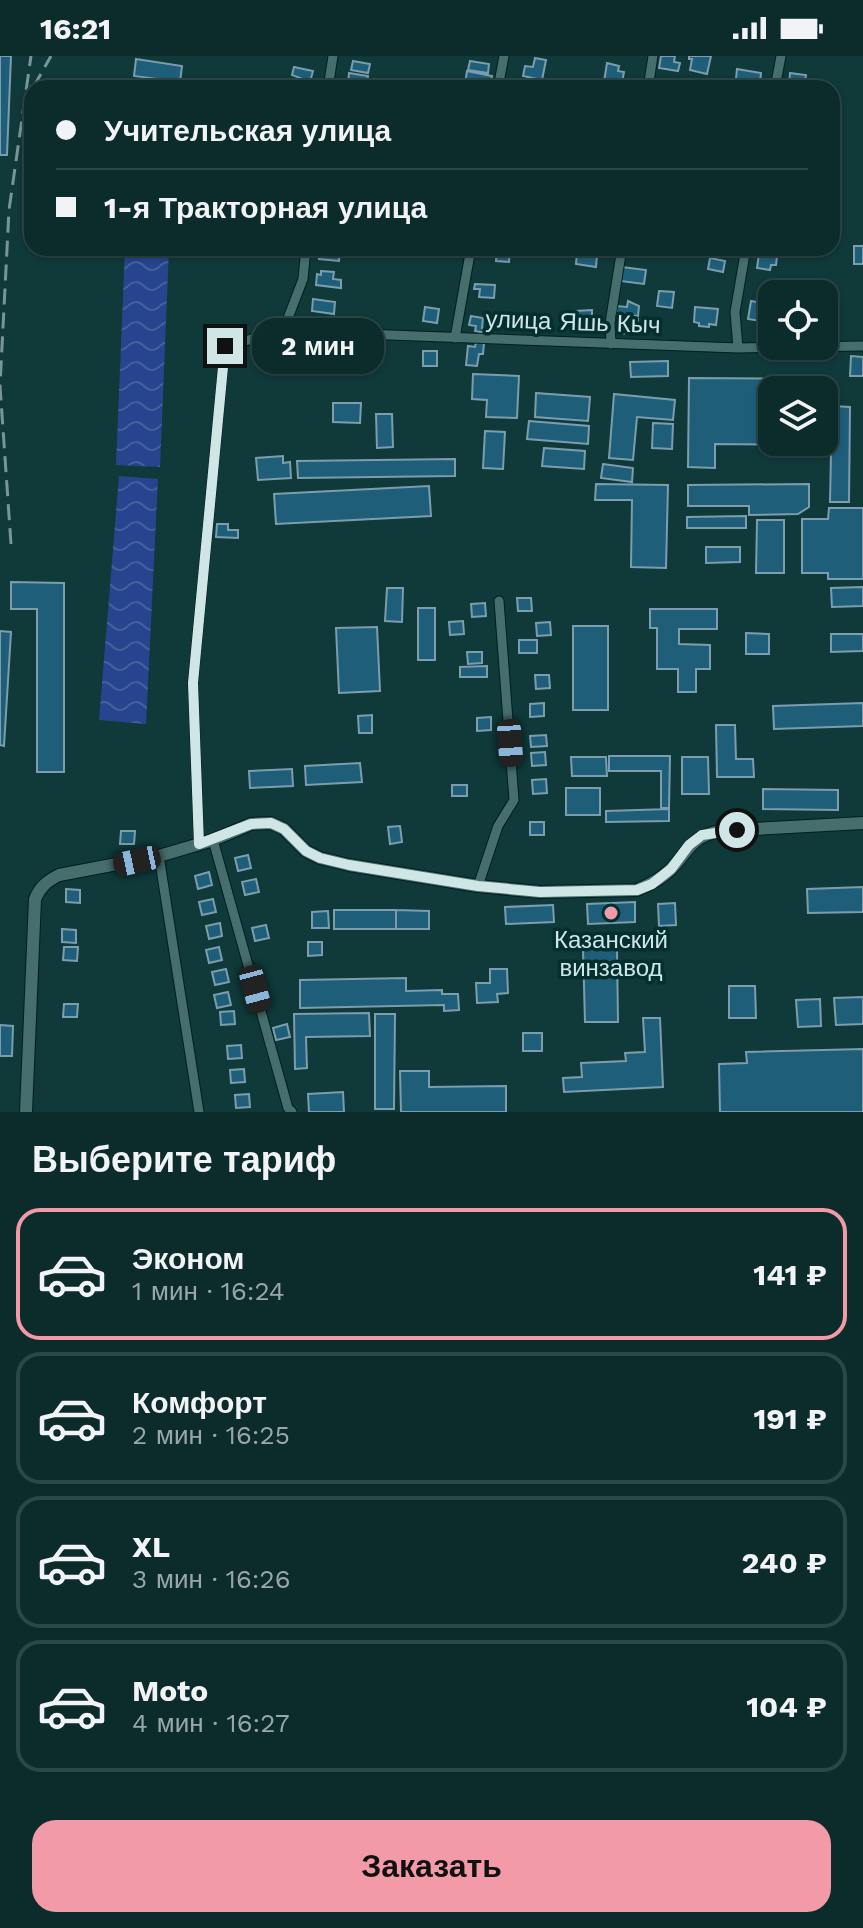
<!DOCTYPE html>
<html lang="ru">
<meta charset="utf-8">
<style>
:root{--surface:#0c2b2b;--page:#153333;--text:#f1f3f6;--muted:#9aa7a9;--line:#2c4747;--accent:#f39aa8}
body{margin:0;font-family:"Work Sans",sans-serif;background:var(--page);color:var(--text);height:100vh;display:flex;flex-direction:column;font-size:30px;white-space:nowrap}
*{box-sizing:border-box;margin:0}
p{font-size:26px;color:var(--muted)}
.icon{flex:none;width:44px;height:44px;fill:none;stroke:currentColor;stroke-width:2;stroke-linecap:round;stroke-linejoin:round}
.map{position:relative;height:1056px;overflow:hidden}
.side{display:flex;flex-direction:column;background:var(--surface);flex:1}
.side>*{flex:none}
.hud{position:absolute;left:24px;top:24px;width:816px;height:176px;border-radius:24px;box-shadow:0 2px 6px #0004,0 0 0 2px var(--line);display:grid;align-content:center;height:176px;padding:0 32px;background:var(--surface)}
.controls{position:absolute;left:758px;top:224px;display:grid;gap:16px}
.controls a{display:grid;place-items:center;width:80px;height:80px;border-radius:16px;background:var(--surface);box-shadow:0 2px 6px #0004,0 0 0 2px var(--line);font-size:40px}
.end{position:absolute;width:36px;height:36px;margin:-18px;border:10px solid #d0e5e5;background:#111;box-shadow:0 0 0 4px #111}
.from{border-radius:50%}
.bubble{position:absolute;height:56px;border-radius:24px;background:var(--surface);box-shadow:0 2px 6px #0004,0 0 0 2px var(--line);font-size:26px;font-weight:700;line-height:56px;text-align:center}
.car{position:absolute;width:24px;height:48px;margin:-24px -12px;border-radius:10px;box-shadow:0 0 6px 2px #0007;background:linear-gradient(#222 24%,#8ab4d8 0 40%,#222 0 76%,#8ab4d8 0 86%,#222 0)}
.hud b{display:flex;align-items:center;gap:28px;height:76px;font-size:30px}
.hud b+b{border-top:2px solid var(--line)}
.hud i{width:20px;height:20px;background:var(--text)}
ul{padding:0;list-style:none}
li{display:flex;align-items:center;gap:24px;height:132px;margin:0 16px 12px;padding:0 16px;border:4px solid var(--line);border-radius:24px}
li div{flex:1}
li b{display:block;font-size:30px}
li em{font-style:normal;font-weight:700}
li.active{border-color:var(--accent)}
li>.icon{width:72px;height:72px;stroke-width:1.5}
h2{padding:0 32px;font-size:36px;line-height:96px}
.action{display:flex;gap:16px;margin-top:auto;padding:16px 32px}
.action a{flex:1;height:92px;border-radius:24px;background:var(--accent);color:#111;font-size:32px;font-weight:700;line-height:92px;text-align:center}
.status{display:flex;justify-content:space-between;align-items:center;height:56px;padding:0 40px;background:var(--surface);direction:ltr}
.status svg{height:22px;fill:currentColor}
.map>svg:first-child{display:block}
.water{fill:url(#water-waves)}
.building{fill:#1e5e79;stroke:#7b9dae;stroke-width:2}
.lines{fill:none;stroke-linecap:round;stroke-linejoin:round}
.street-casing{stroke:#011f1f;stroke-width:11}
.secondary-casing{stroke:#011f1f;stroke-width:14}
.street{stroke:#466e6d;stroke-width:9}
.secondary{stroke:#466e6d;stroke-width:12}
.rail{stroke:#789696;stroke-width:3;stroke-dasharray:16 8;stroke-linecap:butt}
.route{stroke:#d0e5e5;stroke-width:10}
.poi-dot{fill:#f39aa8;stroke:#032f2f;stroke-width:3}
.labels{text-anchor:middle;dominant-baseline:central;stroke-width:7;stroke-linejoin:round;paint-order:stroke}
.street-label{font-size:24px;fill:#d0e5e5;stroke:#032f2f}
.poi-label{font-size:24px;fill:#d0e5e5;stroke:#032f2f}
</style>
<div class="status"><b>16:21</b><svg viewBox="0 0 49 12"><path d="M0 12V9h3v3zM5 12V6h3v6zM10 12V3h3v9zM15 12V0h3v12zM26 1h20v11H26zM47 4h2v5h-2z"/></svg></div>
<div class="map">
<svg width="863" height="1056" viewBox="0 0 863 1056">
<defs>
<pattern id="water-waves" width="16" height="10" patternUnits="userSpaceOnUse" patternTransform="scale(2)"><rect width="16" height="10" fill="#27448e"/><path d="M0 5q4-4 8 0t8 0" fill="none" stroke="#455f9e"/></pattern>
</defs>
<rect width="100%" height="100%" fill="#103939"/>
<!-- water -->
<path class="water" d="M125,192h44l-9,219 -44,-2z
M119,420l39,3 -12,245 -47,-4z"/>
<!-- building -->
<path class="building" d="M0,0h11l-4,99h-7z
M661,0h14l-1,6 6,1 -2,8 -19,-3z
M689,0h22l-4,18 -17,-4 2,-11h-3z
M535,2l11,2 -4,20 -19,-4 2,-10 8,1z
M136,3l46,7 -2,16 -46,-6z
M353,5l17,3 -2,9 -17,-3z
M470,5l19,3 -1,9 -20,-3z
M607,7l12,3 -1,5 6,1 -3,16h-18z
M294,11l19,4 -3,11 -18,-7z
M737,13l24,4 -1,10 -24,-4z
M467,15l25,5 -3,12 -24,-4z
M349,17l19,3 -2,11 -18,-3z
M790,17l16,2 -2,13 -15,-2z
M525,22l20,4 -1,6h-27l1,-5 6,1z
M854,190h9v18h-9z
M320,192h20l-1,13 -20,-2z
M497,192l13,1 -1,13 -13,-1z
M577,197l20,2 -1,12 -20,-3z
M759,198l18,3 -1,8h-5l-1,5 -13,-2z
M710,202l15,3 -2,11 -15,-3z
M622,211l24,3 -2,14 -24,-3z
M321,215l13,1 -1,7 8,1v8l-25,-3 1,-11 4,1z
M475,228l20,1 -1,13 -15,-1 1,-8h-6z
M659,235l15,1 -2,16 -15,-2z
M313,243l22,3 -1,12 -22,-3z
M628,245l11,5 -1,10 -21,-2v-8l10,1z
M751,245l18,3 -2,18 -19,-3z
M425,251l14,2 -2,14 -14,-2z
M695,251l23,2 -2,16 -7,-1v3l-10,-1v-3l-5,-1z
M592,254v13l-19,1 2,-13z
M471,260l12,2 -1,10 4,1 -1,4 -10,-2 1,-5 -7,-1z
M618,261l20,2 -2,15 -19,-1z
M476,286l8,1 -1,11h-4l-2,12 -11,-1 2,-19 7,1z
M423,295h14v15h-14z
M851,300l12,1v19h-13z
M334,305v14h-16l-1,-13z
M668,305v15l-37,1 -1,-15z
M473,318l46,2 -2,42 -31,-1 1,-17 -15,-1z
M689,322l129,1v11h-46v52h45v3l-102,-1v24l-27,-1z
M536,337l54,4 -2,24 -53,-4z
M614,338l61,6 -2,20 -36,-3 -4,43 -24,-2z
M333,347h28l-1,20 -27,-1z
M832,350l18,1 -1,95h-19z
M376,358h16l1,33 -16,1z
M529,365l60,5 -1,18 -61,-5z
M653,367l20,1 -1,25 -20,-1z
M485,375l20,1 -2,37 -20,-1z
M544,392l41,3 -1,18 -42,-3z
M283,400v7l7,-1 1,16 -33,2 -2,-22z
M455,403v17l-157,2 -1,-17z
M603,408l30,4 -1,14 -31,-4z
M596,428l72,1 -2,83 -35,-1 1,-67h-37z
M809,428v23l-11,7 -49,1v-9h-61v-21z
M429,430l2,30 -155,8 -2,-30z
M829,452h34v71h-35v-6h-26v-54h26z
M746,460v12h-59v-11z
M757,464h27v53h-28z
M217,468h11v6h10v8l-22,-1z
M706,491h34v15l-34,1z
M11,526l53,1v189h-27v-163h-26z
M863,531v19l-31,1 -1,-19z
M387,532h16l-1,34 -17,-1z
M517,542h14l1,13h-14z
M485,547l1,13 -14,1 -1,-13z
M418,552h17v52h-17z
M650,553h67v20h-38v15l31,1v24h-14v23h-18v-23h-21v-41h-7z
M463,565l1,13 -14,1 -1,-13z
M550,566l1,13 -14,1 -1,-13z
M573,570h35v84h-35z
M377,571l3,64 -41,2 -3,-65z
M0,575l11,1 -7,114 -4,-1z
M746,577l23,1v20h-23z
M831,578h32v17l-32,1z
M519,584h18v13h-18z
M467,596h15v11l-14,1z
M487,610v11h-27v-10z
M535,619h14l1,13 -14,1z
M544,647v13l-14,1v-13z
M863,647v23l-89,3 -1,-23z
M372,659v18h-13l-1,-17z
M491,661v13l-14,1v-13z
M716,669h19l1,34h17l1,18h-37z
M546,679l1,11 -16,1 -1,-11z
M545,696l1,13 -14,1 -1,-13z
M609,700h61l-1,52h-8v-37h-52z
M571,701h35l1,19h-35z
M682,701h26l1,37h-27z
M360,707l2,19 -56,3 -1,-19z
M292,713l1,17 -43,2 -1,-17z
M546,723l1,14 -14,1 -1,-14z
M452,729h15v11h-15z
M566,732h34v27h-34z
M763,733l75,1v20l-75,-1z
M669,753v12l-63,1v-11z
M530,766h14v13h-14z
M400,770l2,16 -12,2 -2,-17z
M121,775h14l-1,13h-14z
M248,799l3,13 -13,3 -3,-13z
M209,816l3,13 -14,4 -3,-13z
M256,823l3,13 -14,3 -3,-13z
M863,831v25l-55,1 -1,-24z
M66,833l14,1v13l-14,-1z
M213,843l3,13 -14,3 -3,-13z
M635,846v20l-47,2 -1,-20z
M675,847l1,22 -17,1 -1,-22z
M553,849l1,17 -48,2 -1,-17z
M334,854h62v19h-62z
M396,854l33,1v18h-33z
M328,855l1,17h-17v-16z
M220,867l2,13 -13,3 -3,-13z
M266,869l3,13 -14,3 -3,-13z
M62,873l14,1v13l-14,-1z
M308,886h14v13l-14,1z
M64,891h14l-1,14 -14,-1z
M219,891l3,13 -13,3 -3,-13z
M583,893h34l1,73h-33z
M226,913l3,13 -14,3 -3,-13z
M490,913h17l1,24 -11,1 1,8 -21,1 -1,-20h14z
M406,922v13l36,-1v4h16l1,16 -15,1v-6l-144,3v-28z
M729,930h26l1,32h-27z
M228,936l3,13 -14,3 -3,-13z
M863,941v27l-27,1 -2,-27z
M820,943l1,27 -23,1 -2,-27z
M64,948h14l-1,13h-14z
M234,955l1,13 -14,1 -1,-13z
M369,957l1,23 -64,1 1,31 -12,1 -1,-55z
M375,958h20l-1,95h-19z
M643,962h17l3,69 -99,5 -1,-14 19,-1 -1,-14 45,-2 -1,-8 20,-1z
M287,968l3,13 -14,3 -3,-12z
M0,969l13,1 -1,30h-12z
M523,977h19v18h-19z
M241,989l1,13 -14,1 -1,-13z
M863,993v63h-143l-1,-48 28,-1 -1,-11z
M244,1013l1,13 -14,1 -1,-13z
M400,1015h29v16l77,-1v26h-105z
M343,1036l1,20h-35l-1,-18z
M249,1038l1,13 -14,1 -1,-13z"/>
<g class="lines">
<!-- street casing -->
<g class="street-casing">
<path id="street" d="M328,32l5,-32
M498,32l6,-32
M648,32l5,-32
M775,32l6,-32
M283,275l455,17 125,-2
M455,282l16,-90
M611,288l-1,-21 12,-75
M738,292l-3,-36 11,-64
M213,784l75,268 4,4
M199,788l-6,-161 32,-337 58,-15 20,-52 3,-31
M159,800l40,256
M478,830l20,-60 16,-26 -15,-199"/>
</g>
<!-- secondary casing -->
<g class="secondary-casing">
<path id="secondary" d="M26,1056l9,-213c5,-12 12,-18 24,-24l100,-19 54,-16 38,-16 20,-1 13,6 22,22 14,7 29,7 129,21 62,6 97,-2c12,-5 24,-11 33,-20 20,-20 19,-32 49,-39l144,-8"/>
</g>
<!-- street -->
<use href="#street" class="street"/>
<!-- secondary -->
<use href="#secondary" class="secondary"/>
<!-- rail -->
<path class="rail" d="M33,32l18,-32
M11,488l-11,-158 9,-176 22,-154"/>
</g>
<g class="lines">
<!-- route -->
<path class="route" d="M225,290l-32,337 6,161 52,-20 20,-1 13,6 22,22 14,7 29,7 129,21 62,6 97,-2 15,-6 19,-15 18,-24 13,-10 35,-5"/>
</g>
<!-- markers -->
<circle class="poi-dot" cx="611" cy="857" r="8"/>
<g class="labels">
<!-- street labels -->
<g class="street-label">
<text transform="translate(573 266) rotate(2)">улица Яшь Кыч</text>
</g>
<!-- poi labels -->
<g class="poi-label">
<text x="611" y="884">Казанский<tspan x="611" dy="28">винзавод</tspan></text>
</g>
</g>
</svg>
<div class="controls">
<a><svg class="icon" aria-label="locate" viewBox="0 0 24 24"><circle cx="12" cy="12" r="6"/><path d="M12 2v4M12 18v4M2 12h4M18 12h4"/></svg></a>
<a><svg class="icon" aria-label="layers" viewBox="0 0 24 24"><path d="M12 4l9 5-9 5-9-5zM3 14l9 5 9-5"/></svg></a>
</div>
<i class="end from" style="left:737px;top:774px"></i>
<i class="end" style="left:225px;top:290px"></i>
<div class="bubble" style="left:252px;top:262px;width:132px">2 мин</div>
<i class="car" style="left:510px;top:687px;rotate:176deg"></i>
<i class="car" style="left:137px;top:805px;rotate:258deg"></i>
<i class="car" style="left:255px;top:933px;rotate:165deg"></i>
<div class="hud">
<b><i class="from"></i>Учительская улица</b>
<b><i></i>1-я Тракторная улица</b>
</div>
</div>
<section class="side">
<h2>Выберите тариф</h2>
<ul>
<li class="active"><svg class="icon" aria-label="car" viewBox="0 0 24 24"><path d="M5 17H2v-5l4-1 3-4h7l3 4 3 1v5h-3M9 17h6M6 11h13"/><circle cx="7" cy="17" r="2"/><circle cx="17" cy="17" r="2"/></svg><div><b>Эконом</b><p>1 мин · 16:24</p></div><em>141 ₽</em></li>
<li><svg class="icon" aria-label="car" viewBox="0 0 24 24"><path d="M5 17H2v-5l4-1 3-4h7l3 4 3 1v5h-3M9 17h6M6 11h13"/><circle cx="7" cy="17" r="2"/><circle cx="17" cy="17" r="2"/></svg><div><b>Комфорт</b><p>2 мин · 16:25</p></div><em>191 ₽</em></li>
<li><svg class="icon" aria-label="car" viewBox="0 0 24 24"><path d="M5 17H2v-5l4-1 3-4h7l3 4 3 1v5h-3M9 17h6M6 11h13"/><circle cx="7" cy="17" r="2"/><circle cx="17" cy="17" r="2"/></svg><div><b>XL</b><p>3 мин · 16:26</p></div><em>240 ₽</em></li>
<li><svg class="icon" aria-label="car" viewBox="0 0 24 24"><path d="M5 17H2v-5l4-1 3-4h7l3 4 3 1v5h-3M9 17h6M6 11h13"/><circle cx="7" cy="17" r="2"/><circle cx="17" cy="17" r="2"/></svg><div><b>Moto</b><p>4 мин · 16:27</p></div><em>104 ₽</em></li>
</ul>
<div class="action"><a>Заказать</a></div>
</section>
